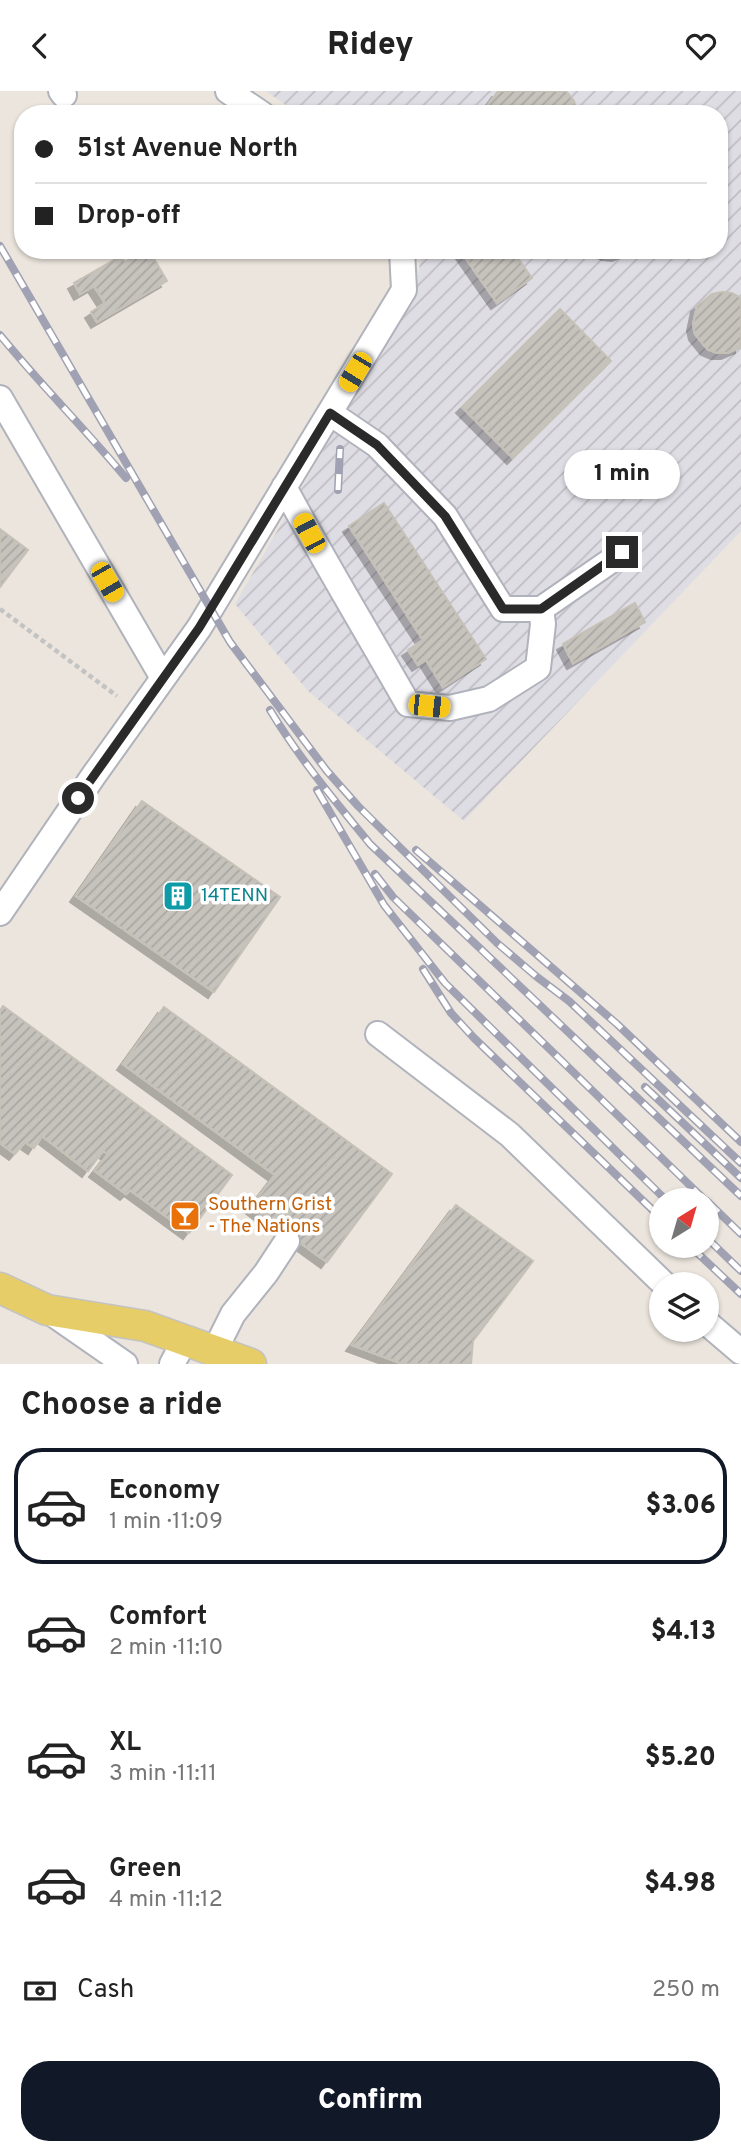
<!DOCTYPE html>
<meta charset="utf-8">
<style>
:root{--surface:#fff;--page:#f6f6f6;--text:#222;--muted:#767676;--line:#e0e0e0;--accent:#111827}
body{margin:0;font-family:Overpass,sans-serif;background:var(--page);color:var(--text);height:100vh;display:flex;flex-direction:column;font-size:26px;white-space:nowrap}
*{box-sizing:border-box;margin:0}
p{font-size:23px;color:var(--muted)}
.icon{flex:none;width:38px;height:38px;fill:none;stroke:currentColor;stroke-width:2;stroke-linecap:round;stroke-linejoin:round}
.map{position:relative;height:1273px;overflow:hidden}
.drawer{display:flex;flex-direction:column;background:var(--surface);flex:1}
.drawer>*{flex:none}
.hud{position:absolute;left:14px;top:14px;width:714px;height:154px;border-radius:28px;box-shadow:0 2px 5px #0004;display:grid;align-content:center;height:154px;padding:0 21px;background:var(--surface)}
.needle{width:46px;rotate:37deg}
.tools{position:absolute;left:649px;top:1097px;display:grid;gap:14px}
.tools a{display:grid;place-items:center;width:70px;height:70px;border-radius:50%;background:var(--surface);box-shadow:0 2px 5px #0004;font-size:35px}
.end{position:absolute;width:32px;height:32px;margin:-16px;border:9px solid #2a2a2a;background:#fff;box-shadow:0 0 0 4px #fff}
.from{border-radius:50%}
.bubble{position:absolute;height:49px;border-radius:24px;background:var(--surface);box-shadow:0 2px 5px #0004;font-size:23px;font-weight:800;line-height:49px;text-align:center}
.car{position:absolute;width:21px;height:42px;margin:-21px -10px;border-radius:9px;box-shadow:0 0 5px 2px #0007;background:linear-gradient(#f5c518 24%,#345 0 40%,#f5c518 0 76%,#345 0 86%,#f5c518 0)}
.hud b{display:flex;align-items:center;gap:24px;height:66px;font-size:26px}
.hud b+b{border-top:2px solid var(--line)}
.hud i{width:18px;height:18px;background:var(--text)}
ul{padding:0;list-style:none}
li{display:flex;align-items:center;gap:21px;height:116px;margin:0 14px 10px;padding:0 7px;border:4px solid transparent;border-radius:28px}
li div{flex:1}
li b{display:block;font-size:26px}
li em{font-style:normal;font-weight:800}
li.on{border-color:var(--accent)}
li>.icon{width:63px;height:63px;stroke-width:1.5}
h2{padding:0 21px;font-size:32px;line-height:84px}
.pay{display:flex;align-items:center;gap:18px;height:77px;padding:0 21px;font-size:26px}
.pay p{margin-inline-start:auto}
.action{display:flex;gap:14px;margin-top:auto;padding:14px 21px}
.action a{flex:1;height:80px;border-radius:28px;background:var(--accent);color:#fff;font-size:28px;font-weight:800;line-height:80px;text-align:center}
header{display:flex;justify-content:space-between;align-items:center;height:91px;padding:0 21px;background:var(--surface);font-size:32px;font-weight:800}
.map>svg:first-child{display:block}
.industrial{fill:url(#industrial-furrows)}
.building{fill:url(#building-hatch);stroke:#c6c1b7;stroke-width:2;filter:url(#shadow)}
.lines{fill:none;stroke-linecap:round;stroke-linejoin:round}
.minor-casing{stroke:#b0b3bc;stroke-width:28}
.major-casing{stroke:#c3c3c3;stroke-width:33}
.path{stroke:#c3c3c3;stroke-width:4.5;stroke-dasharray:5 3.5;stroke-linecap:butt}
.minor{stroke:#fff;stroke-width:24}
.major{stroke:#e6cd67;stroke-width:30}
.rail-casing{stroke:#a0a2b3;stroke-width:8}
.rail{stroke:#fff;stroke-width:5;stroke-dasharray:16;stroke-linecap:butt}
.route{stroke:#2a2a2a;stroke-width:9}
.labels{text-anchor:middle;dominant-baseline:central;stroke-width:7;stroke-linejoin:round;paint-order:stroke}
.culture-label{font-size:19px;fill:#0d838f;stroke:#fff;text-anchor:start}
.food-label{font-size:19px;fill:#c56008;stroke:#fff;text-anchor:start}
</style>
<header><svg class="icon" aria-label="back" viewBox="0 0 24 24"><path d="M15 5l-7 7 7 7"/></svg>Ridey<svg class="icon" aria-label="heart" viewBox="0 0 24 24"><path d="M12 20l-8-8c-3-5 5-10 8-4 3-6 11-1 8 4z"/></svg></header>
<div class="map">
<svg width="741" height="1273" viewBox="0 0 741 1273">
<defs>
<pattern id="industrial-furrows" width="10" height="10" patternUnits="userSpaceOnUse" patternTransform="scale(1.75)"><rect width="10" height="10" fill="#dfdde4"/><path d="M-1 1l2-2M0 10L10 0M9 11l2-2" fill="none" stroke="#c0bec4"/></pattern>
<pattern id="building-hatch" width="6" height="6" patternUnits="userSpaceOnUse" patternTransform="scale(1.75)"><rect width="6" height="6" fill="#c6c2bc"/><path d="M-1 1l2-2M0 6l6-6M5 7l2-2" fill="none" stroke="#aaa7a2"/></pattern>
<filter id="shadow"><feDropShadow dx="-6" dy="6" stdDeviation="0" flood-color="#0004"/></filter>
</defs>
<rect width="100%" height="100%" fill="#ebe5dd"/>
<!-- industrial -->
<path class="industrial" d="M266,0h475v440l-277,290 -156,-130 -73,-87 181,-315 6,-39h297v-136h-421z"/>
<!-- building -->
<path class="building" d="M498,0h68l8,10 4,13h-92l2,-9z
M145,159h4l18,31 -70,41 -6,-10 14,-9 -11,-17 -14,8 -6,-11 47,-27 4,6z
M460,159h52l20,28 -35,25z
M630,159l-12,5 -10,-1 -10,-4z
M722,201l10,1 9,5v49l-14,6h-10l-10,-4 -12,-15 -2,-9 4,-19 15,-12z
M560,218l51,52 -98,97 -51,-51z
M384,412l102,156 -43,28 -17,-27 -8,5 -10,-15 15,-10 -74,-114z
M0,438l28,21 -28,37z
M635,512l10,19 -72,41 -10,-19z
M142,710l138,96 -66,95 -138,-96z
M3,915l229,169 -43,58 -59,-43 -4,4 -31,-23 13,-17 -5,-3 -15,20 -46,-35 -8,12 -9,-6 -10,12 -15,-11v-132z
M164,916l228,167 -65,88 -76,-55 24,-32 -152,-111z
M456,1114l77,56 -60,80 -2,23h-68l-51,-19z"/>
<g class="lines">
<!-- minor casing -->
<g class="minor-casing">
<path id="minor" d="M61,0l3,4
M228,0l34,23
M0,307l163,280
M330,322l47,32 68,71 58,93h38l81,-56
M284,396c40,74 83,145 124,217l42,4 39,-9 49,-31 5,-44 -2,-15
M0,822l94,-138 105,-147 205,-338 -2,-40
M378,943l132,101 155,150
M50,1221l75,52
M707,1232l34,29
M215,1259l18,-36 33,-41 21,-32
M172,1273l13,-24"/>
</g>
<!-- major casing -->
<g class="major-casing">
<path id="major" d="M0,1197l47,22 98,16 106,38"/>
</g>
<!-- path -->
<path class="path" d="M0,518l117,87"/>
<!-- minor -->
<use href="#minor" class="minor"/>
<!-- major -->
<use href="#major" class="major"/>
<!-- rail casing -->
<g class="rail-casing">
<path id="rail" d="M0,155l230,396 97,129 31,35 139,137 40,34 32,24 172,162
M0,244c40,49 85,94 126,143
M338,399l2,-41
M270,619c29,48 65,91 100,134l371,352
M317,699l67,115 61,78 222,218
M416,759l201,174 124,118
M375,783l18,23 313,304
M423,878l28,44 23,25 188,181
M645,996l96,91
M707,1110l34,33
M707,1147l34,33
M690,1155l51,48"/>
</g>
<!-- rail -->
<use href="#rail" class="rail"/>
</g>
<g class="lines">
<!-- route -->
<path class="route" d="M78,707l121,-170 131,-215 47,32 68,71 58,93h38l81,-57"/>
</g>
<!-- icons -->
<defs>
<g id="building-square" transform="scale(1.575)"><rect x="-9" y="-9" width="18" height="18" rx="4" fill="#0f9aa8" stroke="#fff"/><path d="M-4-6H4V6H1V3H-1V6H-4ZM-2.5-4.3h1.7v1.8h-1.7ZM.8-4.3h1.7v1.8H.8ZM-2.5-1h1.7V.8h-1.7ZM.8-1h1.7V.8H.8Z" fill="#fff"/></g>
<g id="bar-square" transform="scale(1.575)"><rect x="-9" y="-9" width="18" height="18" rx="4" fill="#e8710a" stroke="#fff"/><path d="M-6-5H6L.8 .8V4.5H3.5V6h-7V4.5H-.8V.8Z" fill="#fff"/></g>
</defs>
<g fill-rule="evenodd">
<use href="#building-square" x="178" y="805"/>
<use href="#bar-square" x="185" y="1125"/>
</g>
<g class="labels">
<!-- culture labels -->
<g class="culture-label">
<text x="201" y="805">14TENN</text>
</g>
<!-- food labels -->
<g class="food-label">
<text x="208" y="1114">Southern Grist<tspan x="208" dy="22">- The Nations</tspan></text>
</g>
</g>
</svg>
<div class="tools">
<a><svg class="needle" viewBox="-14 -14 28 28"><path d="M0-13l5 13h-10z" fill="#e53935"/><path d="M0 13l5-13h-10z" fill="#767676"/></svg></a>
<a><svg class="icon" aria-label="layers" viewBox="0 0 24 24"><path d="M12 4l9 5-9 5-9-5zM3 14l9 5 9-5"/></svg></a>
</div>
<i class="end from" style="left:78px;top:707px"></i>
<i class="end" style="left:622px;top:461px"></i>
<div class="bubble" style="left:564px;top:359px;width:116px">1 min</div>
<i class="car" style="left:355px;top:281px;rotate:211deg"></i>
<i class="car" style="left:309px;top:442px;rotate:332deg"></i>
<i class="car" style="left:107px;top:491px;rotate:150deg"></i>
<i class="car" style="left:429px;top:615px;rotate:96deg"></i>
<div class="hud">
<b><i class="from"></i>51st Avenue North</b>
<b><i></i>Drop-off</b>
</div>
</div>
<section class="drawer">
<h2>Choose a ride</h2>
<ul>
<li class="on"><svg class="icon" aria-label="car" viewBox="0 0 24 24"><path d="M5 17H2v-5l4-1 3-4h7l3 4 3 1v5h-3M9 17h6M6 11h13"/><circle cx="7" cy="17" r="2"/><circle cx="17" cy="17" r="2"/></svg><div><b>Economy</b><p>1 min · 11:09</p></div><em>$3.06</em></li>
<li><svg class="icon" aria-label="car" viewBox="0 0 24 24"><path d="M5 17H2v-5l4-1 3-4h7l3 4 3 1v5h-3M9 17h6M6 11h13"/><circle cx="7" cy="17" r="2"/><circle cx="17" cy="17" r="2"/></svg><div><b>Comfort</b><p>2 min · 11:10</p></div><em>$4.13</em></li>
<li><svg class="icon" aria-label="car" viewBox="0 0 24 24"><path d="M5 17H2v-5l4-1 3-4h7l3 4 3 1v5h-3M9 17h6M6 11h13"/><circle cx="7" cy="17" r="2"/><circle cx="17" cy="17" r="2"/></svg><div><b>XL</b><p>3 min · 11:11</p></div><em>$5.20</em></li>
<li><svg class="icon" aria-label="car" viewBox="0 0 24 24"><path d="M5 17H2v-5l4-1 3-4h7l3 4 3 1v5h-3M9 17h6M6 11h13"/><circle cx="7" cy="17" r="2"/><circle cx="17" cy="17" r="2"/></svg><div><b>Green</b><p>4 min · 11:12</p></div><em>$4.98</em></li>
</ul>
<div class="pay"><svg class="icon" aria-label="cash" viewBox="0 0 24 24"><path d="M3 7h18v10H3z"/><circle cx="12" cy="12" r="2"/></svg>Cash<p>250 m</p></div>
<div class="action"><a>Confirm</a></div>
</section>
